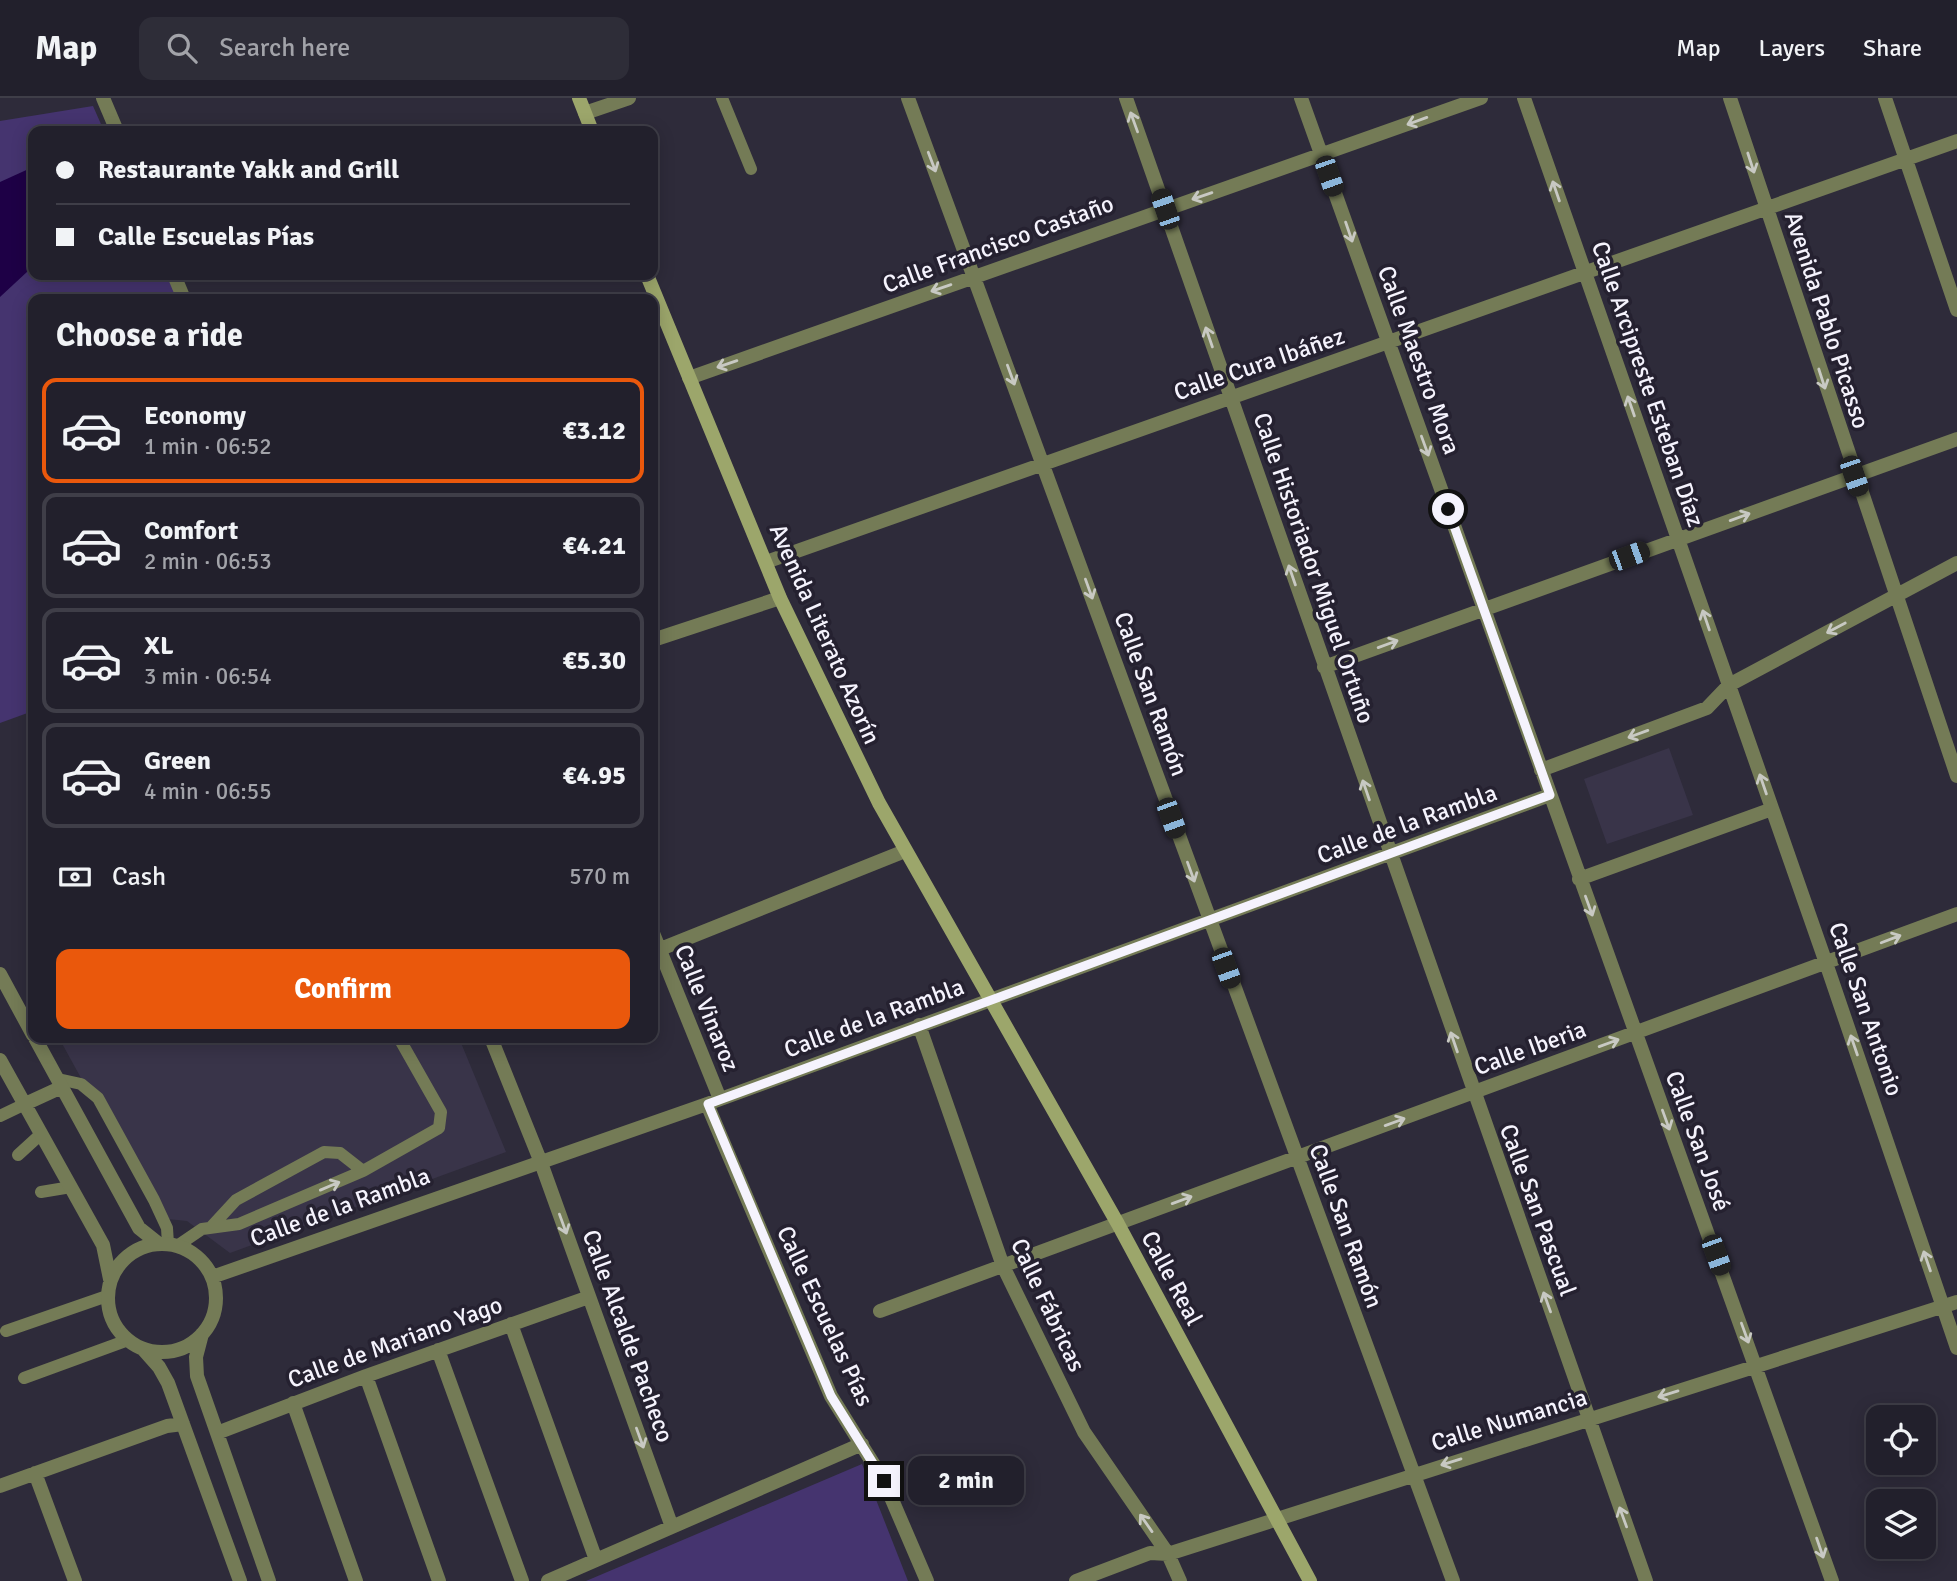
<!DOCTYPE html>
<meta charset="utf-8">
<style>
:root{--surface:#22202c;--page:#2e2d38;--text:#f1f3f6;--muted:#a2a3a9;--line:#3f3e48;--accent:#ea580c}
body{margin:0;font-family:Signika,sans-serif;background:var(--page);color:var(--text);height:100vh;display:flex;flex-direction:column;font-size:26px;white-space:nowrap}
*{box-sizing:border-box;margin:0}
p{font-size:23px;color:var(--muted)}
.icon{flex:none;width:38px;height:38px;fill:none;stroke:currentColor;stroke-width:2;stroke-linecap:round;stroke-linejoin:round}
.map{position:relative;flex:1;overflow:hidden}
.drawer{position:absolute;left:28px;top:196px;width:630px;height:749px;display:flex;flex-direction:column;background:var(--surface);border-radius:14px;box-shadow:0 4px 18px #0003,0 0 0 2px var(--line)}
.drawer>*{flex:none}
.banner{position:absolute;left:28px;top:28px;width:630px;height:154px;border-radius:14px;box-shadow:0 4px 18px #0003,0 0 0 2px var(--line);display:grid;align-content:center;height:154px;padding:0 28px;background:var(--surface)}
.tools{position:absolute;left:1866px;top:1307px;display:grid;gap:14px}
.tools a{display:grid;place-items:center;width:70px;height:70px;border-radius:14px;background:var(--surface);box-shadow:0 4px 18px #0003,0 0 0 2px var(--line);font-size:35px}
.end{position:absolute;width:32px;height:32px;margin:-16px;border:9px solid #f5f3fd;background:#111;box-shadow:0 0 0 4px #111}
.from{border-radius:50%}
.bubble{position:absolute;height:49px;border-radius:14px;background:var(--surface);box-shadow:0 4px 18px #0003,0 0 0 2px var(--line);font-size:23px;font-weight:700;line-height:49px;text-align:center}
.car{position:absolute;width:21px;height:42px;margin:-21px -10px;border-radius:9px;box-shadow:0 0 5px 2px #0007;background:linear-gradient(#222 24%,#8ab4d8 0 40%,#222 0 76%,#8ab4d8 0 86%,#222 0)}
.banner b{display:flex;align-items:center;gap:24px;height:66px;font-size:26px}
.banner b+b{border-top:2px solid var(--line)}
.banner i{width:18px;height:18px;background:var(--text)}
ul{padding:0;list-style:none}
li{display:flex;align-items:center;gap:21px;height:105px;margin:0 14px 10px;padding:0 14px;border:4px solid var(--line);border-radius:14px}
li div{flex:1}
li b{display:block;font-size:26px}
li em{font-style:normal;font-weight:700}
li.selected{border-color:var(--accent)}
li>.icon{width:63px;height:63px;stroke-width:1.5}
h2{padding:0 28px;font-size:32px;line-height:84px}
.pay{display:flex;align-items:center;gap:18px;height:77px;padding:0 28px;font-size:26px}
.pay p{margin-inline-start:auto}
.button{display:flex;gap:14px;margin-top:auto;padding:14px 28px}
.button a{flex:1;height:80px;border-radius:14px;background:var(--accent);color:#fff;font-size:28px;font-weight:700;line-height:80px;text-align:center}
header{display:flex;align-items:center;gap:42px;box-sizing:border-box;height:98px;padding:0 35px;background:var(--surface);border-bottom:2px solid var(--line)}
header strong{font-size:33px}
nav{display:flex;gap:38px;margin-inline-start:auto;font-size:24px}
.search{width:490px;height:63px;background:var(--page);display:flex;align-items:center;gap:18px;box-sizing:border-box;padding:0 24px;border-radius:14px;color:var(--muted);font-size:26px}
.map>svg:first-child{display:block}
.built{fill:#393449}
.green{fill:#45346f}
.water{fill:#1e0046}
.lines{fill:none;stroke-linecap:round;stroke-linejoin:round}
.lane{stroke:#747b56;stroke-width:12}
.street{stroke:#747b56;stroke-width:14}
.secondary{stroke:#9ca66b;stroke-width:14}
.oneway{stroke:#c8c9c3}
.route{stroke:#f5f3fd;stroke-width:9}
.labels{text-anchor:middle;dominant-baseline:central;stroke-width:7;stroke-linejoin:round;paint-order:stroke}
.street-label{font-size:24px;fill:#f5f3fd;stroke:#252130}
</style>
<header>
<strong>Map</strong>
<div class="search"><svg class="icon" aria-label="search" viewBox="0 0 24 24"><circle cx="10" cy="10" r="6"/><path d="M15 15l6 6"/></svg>Search here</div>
<nav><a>Map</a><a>Layers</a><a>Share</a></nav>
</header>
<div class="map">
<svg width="1957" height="1483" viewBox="0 0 1957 1483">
<rect width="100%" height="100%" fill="#2e2b3a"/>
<!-- built -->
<path class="built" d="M1669,650l24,67 -86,29 -23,-65z
M59,940h400l47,114 -276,101 -43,-32 -29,-3z"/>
<!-- green -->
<path class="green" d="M93,8l11,25h-71v144h134l11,24h-145v412l-33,12v-602z
M862,1366l46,117h-322z"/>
<!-- water -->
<path class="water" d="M33,69v93l-5,11 -28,26v-115z"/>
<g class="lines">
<!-- lane -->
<path class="lane" d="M722,0l29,71
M58,981l23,5 17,14 56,102 13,28 1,16
M0,1018l25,-12
M18,1057l23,-21
M41,1094l30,-5
M212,1128l24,-26 88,-48 16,1 23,18
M177,1148l25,-17 37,-5 124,-53 76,-43 2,-16 -42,-74
M6,1233l101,-35
M24,1280l104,-38"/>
<!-- street -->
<path class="street" d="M103,0l14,33
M908,0l545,1483
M1126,0l520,1483
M1301,0l531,1483
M1524,0l302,865 131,385
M1730,0l227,678
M1885,0l72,212
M585,15l44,-15
M174,177l10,24
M689,280l792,-280
M766,464l1191,-421
M653,542l127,-42
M1324,569l633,-228
M1541,672l166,-62 22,-23 228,-122
M1579,781l193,-70
M653,835l67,166
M653,854l252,-101
M0,876l33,61
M919,927l84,241 81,166 84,122 12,27
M35,940l104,190 20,16
M491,940l49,122 132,367
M0,962l103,185 7,34
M25,1006l37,-17
M707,1006l124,292 53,85 43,100
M108 1200a54 54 0 1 1 108 0a54 54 0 1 1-108 0Z
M212,1179l495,-173 843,-309
M880,1213l1077,-397
M511,1226l85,236
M202,1236l-6,23 1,19 72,205
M143,1251l16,18 9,16 72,198
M438,1252l84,231
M366,1278l73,205
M293,1305l63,178
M217,1335l149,-57 223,-79
M35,1375l40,108
M0,1388l167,-60 16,-2
M548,1483l314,-137
M1076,1483l74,-28 18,1 789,-252"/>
<!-- secondary -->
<path class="secondary" d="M579,0l13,33
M647,177l133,323 99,205 239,421 192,357"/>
</g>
<!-- one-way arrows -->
<defs><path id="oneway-shaft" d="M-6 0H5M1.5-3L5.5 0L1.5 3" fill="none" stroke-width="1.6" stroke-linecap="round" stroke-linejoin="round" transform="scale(1.75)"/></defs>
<g class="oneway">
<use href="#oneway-shaft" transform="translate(1417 23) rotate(160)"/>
<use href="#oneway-shaft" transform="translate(1134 24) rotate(-110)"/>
<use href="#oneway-shaft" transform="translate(932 64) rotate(69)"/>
<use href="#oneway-shaft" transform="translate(1751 65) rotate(72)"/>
<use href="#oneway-shaft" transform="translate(1556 93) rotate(-109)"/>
<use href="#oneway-shaft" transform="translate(1202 98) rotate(161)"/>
<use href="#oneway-shaft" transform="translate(1349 134) rotate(71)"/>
<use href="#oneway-shaft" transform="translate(941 190) rotate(161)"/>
<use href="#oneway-shaft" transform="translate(1209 239) rotate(-109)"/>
<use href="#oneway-shaft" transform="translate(727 266) rotate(161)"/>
<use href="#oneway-shaft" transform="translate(1011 277) rotate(70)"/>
<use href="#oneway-shaft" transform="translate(1822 281) rotate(72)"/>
<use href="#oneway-shaft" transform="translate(1631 308) rotate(-109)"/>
<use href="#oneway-shaft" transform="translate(1425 348) rotate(70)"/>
<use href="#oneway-shaft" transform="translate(1740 419) rotate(-20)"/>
<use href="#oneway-shaft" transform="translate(1292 477) rotate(-109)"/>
<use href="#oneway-shaft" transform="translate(1089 491) rotate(70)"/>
<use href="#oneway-shaft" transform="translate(1706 522) rotate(-109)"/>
<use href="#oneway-shaft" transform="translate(1836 530) rotate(152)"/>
<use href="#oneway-shaft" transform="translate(1388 546) rotate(-20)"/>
<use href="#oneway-shaft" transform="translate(1638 636) rotate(160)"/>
<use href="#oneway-shaft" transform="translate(1763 686) rotate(-109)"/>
<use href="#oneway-shaft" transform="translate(1366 692) rotate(-109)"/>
<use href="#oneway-shaft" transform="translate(1191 774) rotate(70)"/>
<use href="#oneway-shaft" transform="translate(1589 808) rotate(70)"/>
<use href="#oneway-shaft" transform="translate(1891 841) rotate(-21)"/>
<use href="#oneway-shaft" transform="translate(1454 944) rotate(-109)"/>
<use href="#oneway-shaft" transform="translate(1609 945) rotate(-20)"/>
<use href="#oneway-shaft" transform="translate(1854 947) rotate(-109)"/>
<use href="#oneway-shaft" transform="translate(1666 1022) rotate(70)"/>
<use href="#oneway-shaft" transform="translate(1395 1024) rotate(-20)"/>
<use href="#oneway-shaft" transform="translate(330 1088) rotate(-23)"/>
<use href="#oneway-shaft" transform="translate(1182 1102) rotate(-20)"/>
<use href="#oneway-shaft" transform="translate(563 1126) rotate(70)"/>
<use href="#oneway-shaft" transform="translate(1927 1163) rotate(-109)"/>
<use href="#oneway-shaft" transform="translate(1547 1204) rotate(-110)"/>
<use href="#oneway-shaft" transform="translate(1745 1235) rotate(70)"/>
<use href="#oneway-shaft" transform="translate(1668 1296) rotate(163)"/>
<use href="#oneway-shaft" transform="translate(640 1340) rotate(70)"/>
<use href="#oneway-shaft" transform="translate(1451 1364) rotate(163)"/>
<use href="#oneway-shaft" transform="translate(1623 1419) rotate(-110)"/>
<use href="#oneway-shaft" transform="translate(1146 1425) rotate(-125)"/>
<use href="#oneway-shaft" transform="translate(1820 1450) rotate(71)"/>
</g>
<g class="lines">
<!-- route -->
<path class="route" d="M884,1383l-53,-85 -123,-292 842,-309 -102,-286"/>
</g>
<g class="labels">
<!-- street labels -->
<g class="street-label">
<text transform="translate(998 146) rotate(-20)">Calle Francisco Castaño</text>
<text transform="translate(1827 222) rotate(72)">Avenida Pablo Picasso</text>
<text transform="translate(1419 262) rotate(70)">Calle Maestro Mora</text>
<text transform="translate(1259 266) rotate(-19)">Calle Cura Ibáñez</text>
<text transform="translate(1648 286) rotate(71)">Calle Arcipreste Esteban Díaz</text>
<text transform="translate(1314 470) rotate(71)">Calle Historiador Miguel Ortuño</text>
<text transform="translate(825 536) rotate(66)">Avenida Literato Azorín</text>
<text transform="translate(1151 596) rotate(70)">Calle San Ramón</text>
<text transform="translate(1407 726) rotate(-20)">Calle de la Rambla</text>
<text transform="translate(707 910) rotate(68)">Calle Vinaroz</text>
<text transform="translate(1866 911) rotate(71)">Calle San Antonio</text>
<text transform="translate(874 920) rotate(-20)">Calle de la Rambla</text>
<text transform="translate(1530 950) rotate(-20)">Calle Iberia</text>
<text transform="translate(1698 1043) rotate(70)">Calle San José</text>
<text transform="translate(340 1109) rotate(-20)">Calle de la Rambla</text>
<text transform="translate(1538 1112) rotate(70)">Calle San Pascual</text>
<text transform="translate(1346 1128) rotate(70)">Calle San Ramón</text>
<text transform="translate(1172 1180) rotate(62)">Calle Real</text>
<text transform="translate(1048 1207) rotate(65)">Calle Fábricas</text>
<text transform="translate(825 1218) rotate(65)">Calle Escuelas Pías</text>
<text transform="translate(628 1238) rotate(70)">Calle Alcalde Pacheco</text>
<text transform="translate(395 1244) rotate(-20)">Calle de Mariano Yago</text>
<text transform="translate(1509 1322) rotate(-17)">Calle Numancia</text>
</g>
</g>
</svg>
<div class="tools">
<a><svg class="icon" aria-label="locate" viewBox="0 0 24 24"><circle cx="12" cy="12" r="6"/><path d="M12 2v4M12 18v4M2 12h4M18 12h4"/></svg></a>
<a><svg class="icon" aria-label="layers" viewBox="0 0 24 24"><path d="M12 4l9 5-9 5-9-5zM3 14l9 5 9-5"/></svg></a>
</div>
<i class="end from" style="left:1448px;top:411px"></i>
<i class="end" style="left:884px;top:1383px"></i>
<div class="bubble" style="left:908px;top:1358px;width:116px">2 min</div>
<i class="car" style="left:1329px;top:78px;rotate:161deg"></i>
<i class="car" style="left:1165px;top:111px;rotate:341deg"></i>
<i class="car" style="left:1854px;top:378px;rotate:161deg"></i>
<i class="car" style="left:1629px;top:458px;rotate:70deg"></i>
<i class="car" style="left:1171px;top:720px;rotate:160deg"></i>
<i class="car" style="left:1226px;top:870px;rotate:160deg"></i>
<i class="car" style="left:1716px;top:1157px;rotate:160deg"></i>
<div class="banner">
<b><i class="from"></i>Restaurante Yakk and Grill</b>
<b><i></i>Calle Escuelas Pías</b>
</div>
<section class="drawer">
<h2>Choose a ride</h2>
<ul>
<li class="selected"><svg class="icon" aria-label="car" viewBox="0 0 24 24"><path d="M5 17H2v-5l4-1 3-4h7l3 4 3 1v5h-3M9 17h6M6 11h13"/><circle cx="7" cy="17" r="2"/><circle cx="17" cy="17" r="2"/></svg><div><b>Economy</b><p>1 min · 06:52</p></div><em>€3.12</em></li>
<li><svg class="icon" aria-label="car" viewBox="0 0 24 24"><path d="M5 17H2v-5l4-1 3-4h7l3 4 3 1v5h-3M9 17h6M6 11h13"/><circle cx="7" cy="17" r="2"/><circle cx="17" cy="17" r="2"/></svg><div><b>Comfort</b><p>2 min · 06:53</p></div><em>€4.21</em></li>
<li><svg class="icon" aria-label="car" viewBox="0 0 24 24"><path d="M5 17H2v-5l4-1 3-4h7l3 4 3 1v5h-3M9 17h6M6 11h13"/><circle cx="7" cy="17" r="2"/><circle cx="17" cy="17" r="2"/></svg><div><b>XL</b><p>3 min · 06:54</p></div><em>€5.30</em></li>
<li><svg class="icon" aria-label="car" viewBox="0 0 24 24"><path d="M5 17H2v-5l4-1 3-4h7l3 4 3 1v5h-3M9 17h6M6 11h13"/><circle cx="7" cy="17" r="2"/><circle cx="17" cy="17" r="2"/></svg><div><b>Green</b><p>4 min · 06:55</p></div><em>€4.95</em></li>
</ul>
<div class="pay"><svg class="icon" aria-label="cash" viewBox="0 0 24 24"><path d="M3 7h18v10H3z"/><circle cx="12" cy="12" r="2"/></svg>Cash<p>570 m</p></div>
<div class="button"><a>Confirm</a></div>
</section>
</div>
